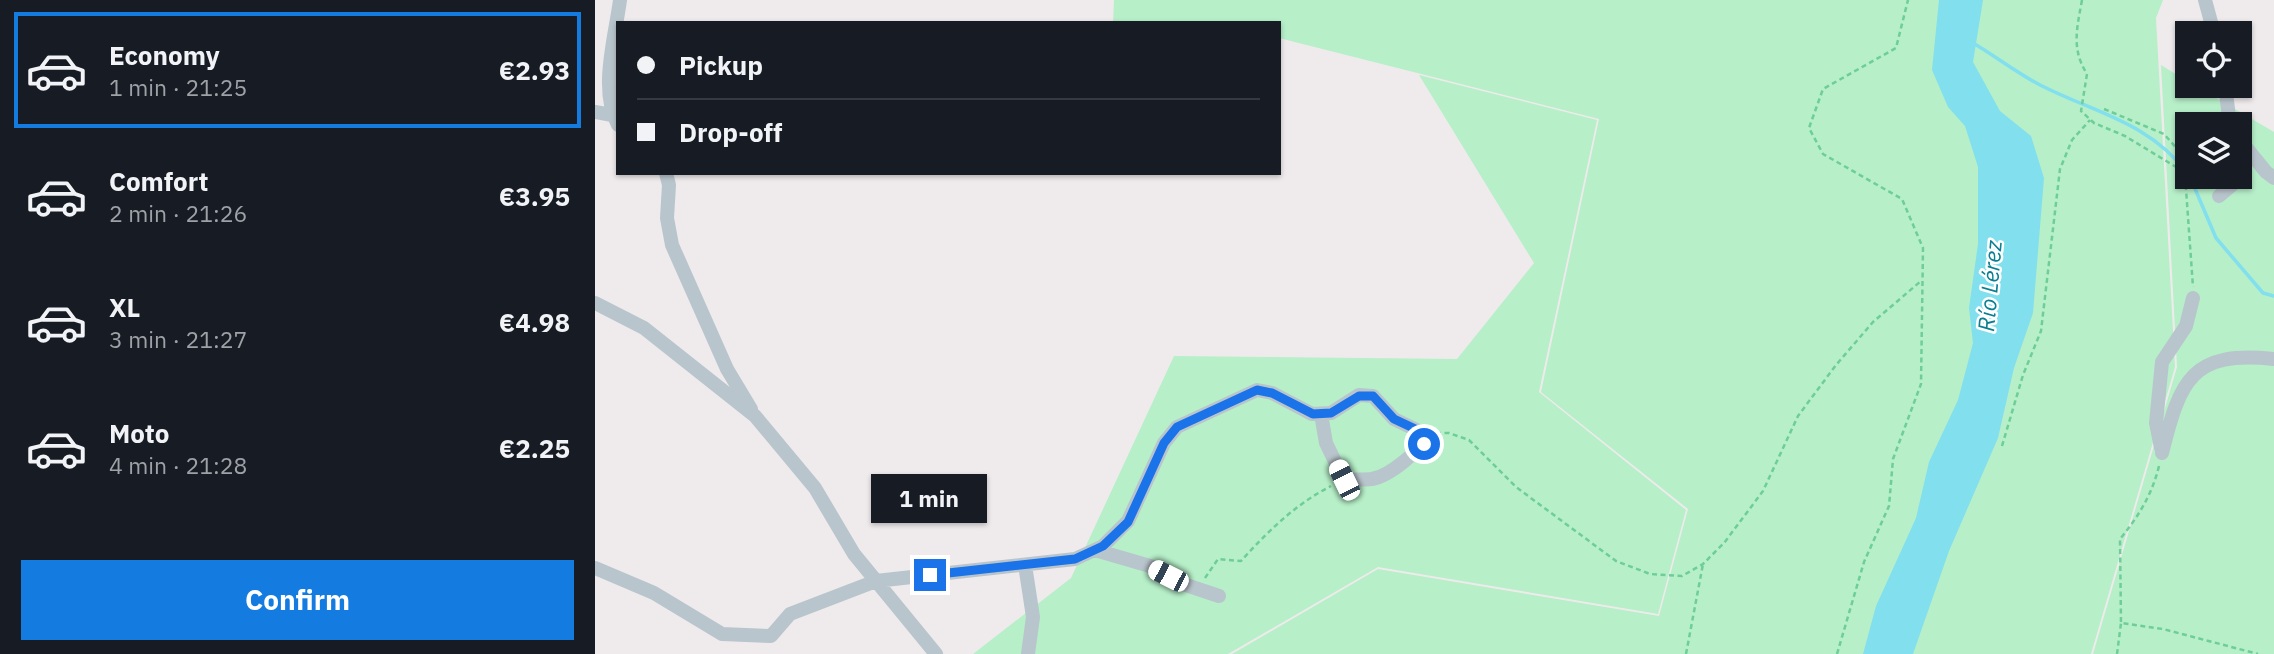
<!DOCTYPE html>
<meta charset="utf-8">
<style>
:root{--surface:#171b24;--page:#20242c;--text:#f1f3f6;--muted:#9ea1a6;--line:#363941;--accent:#147be1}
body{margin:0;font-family:"IBM Plex Sans",sans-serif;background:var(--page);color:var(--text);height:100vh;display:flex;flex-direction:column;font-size:26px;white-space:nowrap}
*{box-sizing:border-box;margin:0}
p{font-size:23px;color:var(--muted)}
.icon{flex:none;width:38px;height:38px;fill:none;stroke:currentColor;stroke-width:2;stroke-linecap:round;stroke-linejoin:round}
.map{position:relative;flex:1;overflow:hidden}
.details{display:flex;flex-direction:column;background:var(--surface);width:595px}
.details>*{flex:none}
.guide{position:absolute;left:21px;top:21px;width:665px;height:154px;border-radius:0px;box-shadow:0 2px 5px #0004;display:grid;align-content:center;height:154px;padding:0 21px;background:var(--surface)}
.buttons{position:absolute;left:1580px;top:21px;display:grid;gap:14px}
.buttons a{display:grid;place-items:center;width:77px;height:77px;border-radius:0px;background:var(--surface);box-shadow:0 2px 5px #0004;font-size:35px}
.end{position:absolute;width:32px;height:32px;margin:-16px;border:9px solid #1a73e8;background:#fff;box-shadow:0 0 0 4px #fff}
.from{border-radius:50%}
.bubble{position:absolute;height:49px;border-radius:0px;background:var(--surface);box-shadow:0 2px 5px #0004;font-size:23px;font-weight:800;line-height:49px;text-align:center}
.car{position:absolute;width:21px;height:42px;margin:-21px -10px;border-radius:9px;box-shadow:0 0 5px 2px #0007;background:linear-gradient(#fff 24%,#345 0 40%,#fff 0 76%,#345 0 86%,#fff 0)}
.guide b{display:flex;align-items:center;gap:24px;height:66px;font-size:26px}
.guide b+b{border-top:2px solid var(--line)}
.guide i{width:18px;height:18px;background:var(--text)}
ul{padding:12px 0 0;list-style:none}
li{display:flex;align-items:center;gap:21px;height:116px;margin:0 14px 10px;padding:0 7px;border:4px solid transparent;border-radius:0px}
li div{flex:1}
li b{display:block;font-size:26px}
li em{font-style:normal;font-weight:800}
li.on{border-color:var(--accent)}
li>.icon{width:63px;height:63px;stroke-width:1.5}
.primary-button{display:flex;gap:14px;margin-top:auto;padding:14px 21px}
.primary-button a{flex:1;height:80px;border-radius:0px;background:var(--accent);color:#fff;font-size:28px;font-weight:800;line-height:80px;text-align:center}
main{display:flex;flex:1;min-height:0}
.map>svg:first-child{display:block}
.green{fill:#b7efc9;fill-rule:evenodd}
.water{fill:#82dfee}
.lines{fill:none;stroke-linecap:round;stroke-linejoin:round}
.stream{stroke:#82dfee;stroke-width:3.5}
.path{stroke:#6ece98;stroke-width:2.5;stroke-dasharray:5 3.5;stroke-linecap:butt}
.street{stroke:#b9c5cc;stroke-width:14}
.route{stroke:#1a73e8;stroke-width:9}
.labels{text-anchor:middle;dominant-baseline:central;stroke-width:5;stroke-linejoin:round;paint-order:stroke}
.water-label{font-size:23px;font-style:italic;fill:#097f91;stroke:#fff}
</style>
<main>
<section class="details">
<ul>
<li class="on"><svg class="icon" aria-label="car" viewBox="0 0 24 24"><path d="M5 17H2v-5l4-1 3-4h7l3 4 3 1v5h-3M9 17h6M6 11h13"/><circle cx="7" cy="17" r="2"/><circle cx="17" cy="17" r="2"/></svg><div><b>Economy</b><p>1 min · 21:25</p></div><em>€2.93</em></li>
<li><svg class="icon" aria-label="car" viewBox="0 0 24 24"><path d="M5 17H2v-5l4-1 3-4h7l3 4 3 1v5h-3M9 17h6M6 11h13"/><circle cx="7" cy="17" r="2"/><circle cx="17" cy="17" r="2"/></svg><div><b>Comfort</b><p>2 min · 21:26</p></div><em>€3.95</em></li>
<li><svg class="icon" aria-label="car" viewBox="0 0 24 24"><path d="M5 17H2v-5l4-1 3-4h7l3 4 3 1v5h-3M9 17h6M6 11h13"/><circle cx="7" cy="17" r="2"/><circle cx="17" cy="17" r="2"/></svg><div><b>XL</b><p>3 min · 21:27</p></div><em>€4.98</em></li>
<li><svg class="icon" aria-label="car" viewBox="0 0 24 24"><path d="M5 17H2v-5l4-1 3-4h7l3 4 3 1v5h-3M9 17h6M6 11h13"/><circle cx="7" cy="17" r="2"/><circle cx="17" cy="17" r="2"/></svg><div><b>Moto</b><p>4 min · 21:28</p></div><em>€2.25</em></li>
</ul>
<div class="primary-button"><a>Confirm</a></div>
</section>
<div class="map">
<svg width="1679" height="654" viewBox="0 0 1679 654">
<rect width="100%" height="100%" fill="#efebec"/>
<!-- green -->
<path class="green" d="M519,0h1049l-7,18 19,349 -84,287h-859l146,-85 281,47 29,-107 -147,-117 58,-273 -320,-81v-15h-166z
M1566,65l26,16v5h9l78,46v522h-181l84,-287zM1592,124h53v53h-53z
M824,75l178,45 -58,272 147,118 -28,104 -280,-47 -150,87h-255l98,-76 103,-222 283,3 77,-96z"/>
<!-- water -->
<path class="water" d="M1344,0h44l-10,62 27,49 31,25 13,42 -11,135 -19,55 -16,70 -49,113 -36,103h-50l13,-48 40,-88 13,-56 29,-62 15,-57 -4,-35 9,-64v-77l-13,-41 -17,-19 -16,-37z"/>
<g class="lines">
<!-- stream -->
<path class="stream" d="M1378,43c24,14 45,31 69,43 54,27 108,37 145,87
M1595,177l26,61 47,55 11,3"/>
<!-- path -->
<path class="path" d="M1487,0c-5,28 -11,49 5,74l-6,37 13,12 31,13 56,34 5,19 7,98
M1509,109l60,25 23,26
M1607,177l10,11
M841,433h13l20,7 47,47 100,74 34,13 32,2 21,-12 21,-21 39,-52 35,-75 38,-51 37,-43 48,-41
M1407,446l21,-71 18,-44 19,-162 12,-29 18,-20
M1564,466c-7,29 -21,51 -39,73l1,84 42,6 95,25
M610,578l13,-19 23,2c27,-30 55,-57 90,-75
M1091,654l17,-90
M1242,654l27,-92 25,-56 4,-47 28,-75 2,-136 -21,-49 -79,-45 -14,-26 14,-39 73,-41 12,-48
M1522,654l4,-31"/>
<!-- street -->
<path class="street" d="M1610,0l9,33
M1630,86l5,38
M0,112l17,3
M23,125c-19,-35 -3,-87 2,-125
M1645,140l26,32 8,6
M71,173l3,12 -2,33 5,27 55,124 24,40
M1624,196l19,-16 -1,-3
M0,303l49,25 111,88 60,72 39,66 82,100
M1566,448l-5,-25 6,-61 24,-36 7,-28
M1567,453c18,-72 29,-103 112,-94
M500,550l55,16 36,19 33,11
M430,565l8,52 -5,37
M0,568l59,25 68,41 49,2 19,-22 86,-33 199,-22 28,-13 25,-25 36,-78 13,-16 80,-37 15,3 40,21 19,-1 28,-18 14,1 21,23 31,15c-2,16 -36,42 -53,45 -9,1 -19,0 -28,1l-18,-37 -5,-29"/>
</g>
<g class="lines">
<!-- route -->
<path class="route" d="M335,575l145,-16 28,-13 25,-24 36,-79 13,-16 80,-37 15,3 41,21 18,-1 28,-17h14l21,23 32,15 -2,10"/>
</g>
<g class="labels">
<!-- water labels -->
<g class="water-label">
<text transform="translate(1394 286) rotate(-85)">Río Lérez</text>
</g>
</g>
</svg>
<div class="buttons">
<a><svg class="icon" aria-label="locate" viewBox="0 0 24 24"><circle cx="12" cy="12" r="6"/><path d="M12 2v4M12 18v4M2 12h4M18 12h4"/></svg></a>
<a><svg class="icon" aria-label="layers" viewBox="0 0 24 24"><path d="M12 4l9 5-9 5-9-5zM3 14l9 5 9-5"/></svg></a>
</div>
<i class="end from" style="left:829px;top:444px"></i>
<i class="end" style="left:335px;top:575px"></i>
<div class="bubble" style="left:276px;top:474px;width:116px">1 min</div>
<i class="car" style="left:749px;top:480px;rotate:334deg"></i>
<i class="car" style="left:573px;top:576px;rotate:297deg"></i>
<div class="guide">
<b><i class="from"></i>Pickup</b>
<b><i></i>Drop-off</b>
</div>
</div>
</main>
